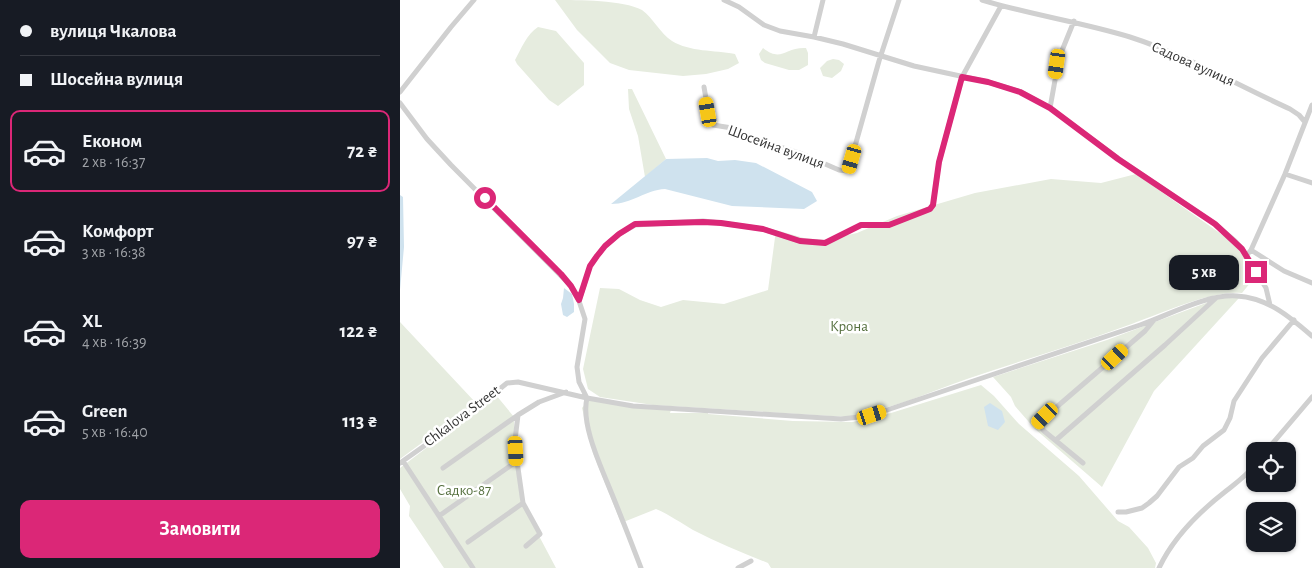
<!DOCTYPE html>
<html lang="uk">
<meta charset="utf-8">
<style>
:root{--surface:#171b24;--page:#20242c;--text:#f1f3f6;--muted:#9ea1a6;--line:#363941;--accent:#db2777}
body{margin:0;font-family:"Alegreya Sans",sans-serif;background:var(--page);color:var(--text);height:100vh;display:flex;flex-direction:column;font-size:19px;white-space:nowrap}
*{box-sizing:border-box;margin:0}
p{font-size:16px;color:var(--muted)}
.icon{flex:none;width:28px;height:28px;fill:none;stroke:currentColor;stroke-width:2;stroke-linecap:round;stroke-linejoin:round}
.map{position:relative;flex:1;overflow:hidden}
.side{display:flex;flex-direction:column;background:var(--surface);width:400px}
.side>*{flex:none}
.banner{display:grid;align-content:center;height:110px;padding:0 20px;background:var(--surface)}
.fabs{position:absolute;left:846px;top:442px;display:grid;gap:10px}
.fabs a{display:grid;place-items:center;width:50px;height:50px;border-radius:10px;background:var(--surface);box-shadow:0 1px 4px #0004;font-size:25px}
.end{position:absolute;width:22px;height:22px;margin:-11px;border:6px solid #db2777;background:#fff;box-shadow:0 0 0 2px #fff}
.from{border-radius:50%}
.bubble{position:absolute;height:35px;border-radius:10px;background:var(--surface);box-shadow:0 1px 4px #0004;font-size:16px;font-weight:700;line-height:35px;text-align:center}
.car{position:absolute;width:15px;height:30px;margin:-15px -8px;border-radius:6px;box-shadow:0 0 4px 1px #0007;background:linear-gradient(#f5c518 24%,#345 0 40%,#f5c518 0 76%,#345 0 86%,#f5c518 0)}
.banner b{display:flex;align-items:center;gap:18px;height:48px;font-size:19px}
.banner b+b{border-top:1px solid var(--line)}
.banner i{width:12px;height:12px;background:var(--text)}
ul{padding:0;list-style:none}
li{display:flex;align-items:center;gap:15px;height:82px;margin:0 10px 8px;padding:0 10px;border:2px solid transparent;border-radius:10px}
li div{flex:1}
li b{display:block;font-size:19px}
li em{font-style:normal;font-weight:700}
li.current{border-color:var(--accent)}
li>.icon{width:45px;height:45px;stroke-width:1.5}
.primary-button{display:flex;gap:10px;margin-top:auto;padding:10px 20px}
.primary-button a{flex:1;height:58px;border-radius:10px;background:var(--accent);color:#fff;font-size:20px;font-weight:700;line-height:58px;text-align:center}
main{display:flex;flex:1;min-height:0}
.map>svg:first-child{display:block}
.green{fill:#e6ecdf}
.water{fill:#cfe2ee}
.lines{fill:none;stroke-linecap:round;stroke-linejoin:round}
.minor{stroke:#d0d0d0;stroke-width:5}
.route{stroke:#db2777;stroke-width:6}
.labels{text-anchor:middle;dominant-baseline:central;stroke-width:5;stroke-linejoin:round;paint-order:stroke}
.street-label{font-size:15px;fill:#333;stroke:#fff}
.park-label{font-size:15px;fill:#56703f;stroke:#fff}
</style>
<main>
<section class="side">
<div class="banner">
<b><i class="from"></i>вулиця Чкалова</b>
<b><i></i>Шосейна вулиця</b>
</div>
<ul>
<li class="current"><svg class="icon" aria-label="car" viewBox="0 0 24 24"><path d="M5 17H2v-5l4-1 3-4h7l3 4 3 1v5h-3M9 17h6M6 11h13"/><circle cx="7" cy="17" r="2"/><circle cx="17" cy="17" r="2"/></svg><div><b>Економ</b><p>2 хв · 16:37</p></div><em>72 ₴</em></li>
<li><svg class="icon" aria-label="car" viewBox="0 0 24 24"><path d="M5 17H2v-5l4-1 3-4h7l3 4 3 1v5h-3M9 17h6M6 11h13"/><circle cx="7" cy="17" r="2"/><circle cx="17" cy="17" r="2"/></svg><div><b>Комфорт</b><p>3 хв · 16:38</p></div><em>97 ₴</em></li>
<li><svg class="icon" aria-label="car" viewBox="0 0 24 24"><path d="M5 17H2v-5l4-1 3-4h7l3 4 3 1v5h-3M9 17h6M6 11h13"/><circle cx="7" cy="17" r="2"/><circle cx="17" cy="17" r="2"/></svg><div><b>XL</b><p>4 хв · 16:39</p></div><em>122 ₴</em></li>
<li><svg class="icon" aria-label="car" viewBox="0 0 24 24"><path d="M5 17H2v-5l4-1 3-4h7l3 4 3 1v5h-3M9 17h6M6 11h13"/><circle cx="7" cy="17" r="2"/><circle cx="17" cy="17" r="2"/></svg><div><b>Green</b><p>5 хв · 16:40</p></div><em>113 ₴</em></li>
</ul>
<div class="primary-button"><a>Замовити</a></div>
</section>
<div class="map">
<svg width="912" height="568" viewBox="0 0 912 568">
<rect width="100%" height="100%" fill="#fff"/>
<!-- green -->
<path class="green" d="M155,0c24,0 68,0 87,10 11,8 18,23 30,31 18,11 42,9 63,13l4,9 -11,6 -22,5 -23,2 -54,-6 -19,-7 -33,-33z
M138,27l18,4 28,32v22l-26,21 -9,-6 -32,-36 -2,-4c6,-11 12,-26 23,-33z
M363,48c19,15 21,-1 43,0l2,5v12l-9,5h-10l-24,-7 -4,-3 -2,-6z
M433,59l6,1 5,4 -3,7 -9,7 -9,-2 -3,-8 7,-7z
M228,89h4l34,70 -21,18 -7,-41 -9,-27z
M736,174l95,67 12,13 12,23 -13,16c-32,-3 -84,22 -116,33 -52,19 -106,35 -159,53 -39,14 -78,31 -120,38l-194,-12 -53,-8 -12,-8 -5,-20 17,-81 19,1 21,11 21,7 22,-7 41,4 44,-14 8,-60 28,8 21,2 32,-7 40,-17 78,-23 76,-14 50,4z
M822,297l17,1 -85,93 -52,96 -67,-58 -20,-23 -4,-9 -18,-20 114,-37z
M0,322l76,81 -76,56z
M581,385l13,11 25,28 60,52 39,45 11,6 19,21 8,15 -1,5h-384l-3,-5c-25,-10 -50,-20 -75,-33 -12,-7 -23,-15 -37,-21l-35,14 -28,-70 -11,-45 6,-8 83,10 -1,3h38v1l85,7 60,1 38,-9z
M96,395l18,22 1,39 6,46 35,66h-112l-35,-52 1,-10 -10,-17v-21z"/>
<!-- water -->
<path class="water" d="M307,158l11,3 17,-1 21,3 56,29 5,9 -13,8 -72,-3 -67,-17c-20,1 -33,15 -54,15l55,-45z
M0,195l3,2 1,50 -4,43z
M164,288l8,6 2,10v8l-7,5 -4,-2 -2,-11 2,-6z
M590,403l12,8 3,11 -7,8 -10,-4 -4,-19z"/>
<g class="lines">
<!-- minor -->
<path class="minor" d="M324,0l15,7 25,18 16,6 34,6 29,7 71,22 74,16 33,10 29,16 69,51 96,65 20,17 7,8 24,39 4,17
M582,0c49,15 99,22 148,37 56,18 107,48 160,72l9,6 6,7
M414,37l9,-37
M304,87l6,35 3,3 19,3 26,12 44,14 37,16 9,1 31,-110 20,-61
M0,92l51,-65 23,-27
M0,103l27,36 24,26 120,121 8,15 6,18 -8,48 2,15 8,16
M650,108l9,-50 15,-37
M885,174l27,9
M851,250l33,21 28,12
M846,256l5,-6 34,-76 27,-69
M179,301l11,-35 7,-10 8,-10 14,-12 16,-9 68,-4 18,2 42,6 37,12 25,2 36,-18h28l41,-16 3,-4 6,-43 23,-85 39,-71
M187,398c-6,24 11,62 20,84 12,29 23,57 34,86
M656,440l109,-95 51,-47
M866,451l46,-54
M3,461l70,107
M0,463l65,-46 42,-34 11,-1 69,16 46,8 208,13 18,-2 25,-6c85,-29 171,-57 256,-86 29,-10 66,-31 97,-29 31,2 53,21 75,40
M683,463l-39,-32 -6,-8 107,-92 9,-11
M43,468l75,-53
M123,503l17,31 -14,12
M718,512h8l16,-4 7,-5 8,-7 22,-29 14,-9 10,-12 21,-16 6,-12 4,-17 28,-43 32,-38
M39,516l78,-55 -2,-21 3,-25 21,-13 27,-10
M68,542l55,-39 -6,-42
M338,568l13,-7
M759,568c14,-30 40,-56 67,-77 10,-8 20,-15 29,-26"/>
</g>
<g class="lines">
<!-- route -->
<path class="route" d="M85,198l76,76 10,12 8,14 11,-34 7,-10 8,-10 14,-12 16,-10 68,-2 18,1 42,6 37,12 25,2 36,-18h28l41,-16 3,-4 6,-43 23,-85 26,5 32,10 30,16 68,51 97,65 27,25 14,23"/>
</g>
<g class="labels">
<!-- street labels -->
<g class="street-label">
<text transform="translate(793 64) rotate(24)">Садова вулиця</text>
<text transform="translate(376 147) rotate(20)">Шосейна вулиця</text>
<text transform="translate(62 416) rotate(-37)">Chkalova Street</text>
</g>
<!-- park labels -->
<g class="park-label">
<text x="449" y="326">Крона</text>
<text x="64" y="490">Садко-87</text>
</g>
</g>
</svg>
<div class="fabs">
<a><svg class="icon" aria-label="locate" viewBox="0 0 24 24"><circle cx="12" cy="12" r="6"/><path d="M12 2v4M12 18v4M2 12h4M18 12h4"/></svg></a>
<a><svg class="icon" aria-label="layers" viewBox="0 0 24 24"><path d="M12 4l9 5-9 5-9-5zM3 14l9 5 9-5"/></svg></a>
</div>
<i class="end from" style="left:85px;top:198px"></i>
<i class="end" style="left:856px;top:272px"></i>
<div class="bubble" style="left:769px;top:255px;width:70px">5 хв</div>
<i class="car" style="left:657px;top:64px;rotate:188deg"></i>
<i class="car" style="left:308px;top:112px;rotate:350deg"></i>
<i class="car" style="left:452px;top:159px;rotate:196deg"></i>
<i class="car" style="left:715px;top:357px;rotate:47deg"></i>
<i class="car" style="left:472px;top:415px;rotate:72deg"></i>
<i class="car" style="left:645px;top:416px;rotate:225deg"></i>
<i class="car" style="left:116px;top:451px;rotate:177deg"></i>
</div>
</main>
